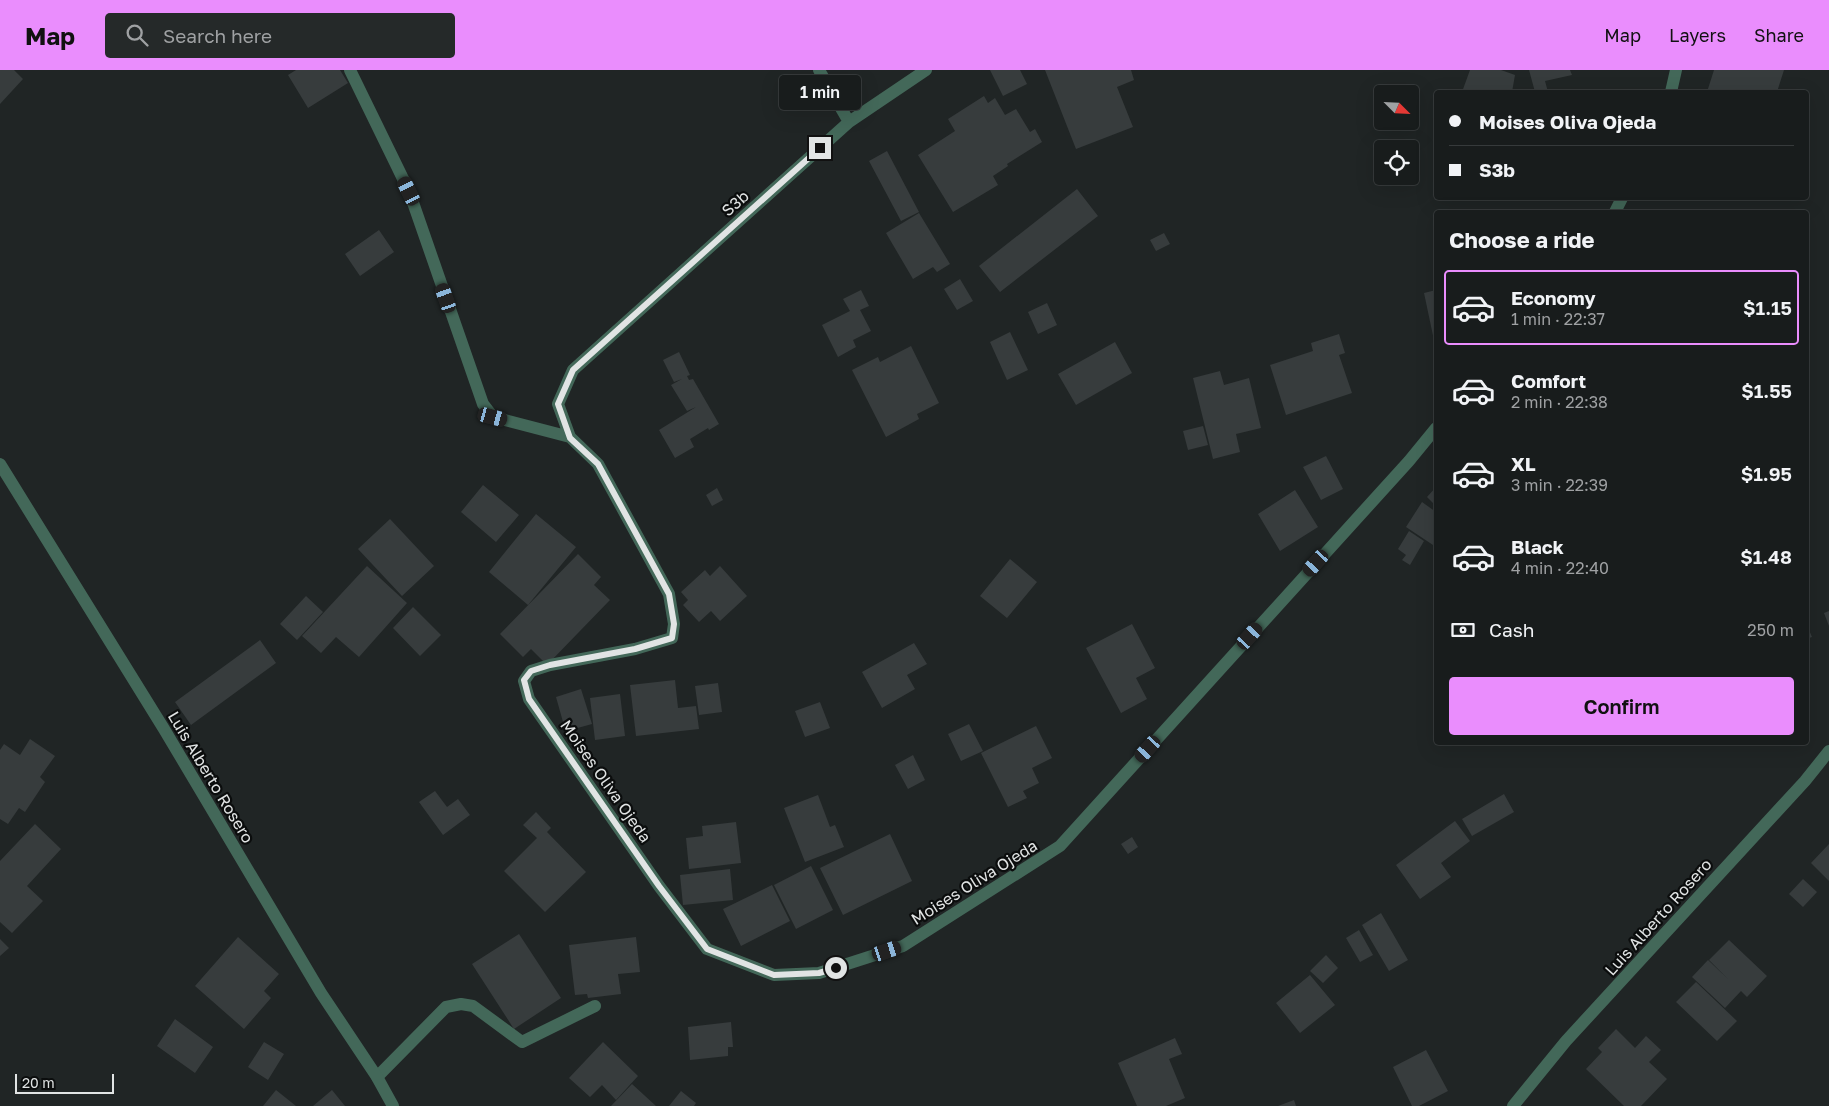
<!DOCTYPE html>
<meta charset="utf-8">
<style>
:root{--surface:#181c1c;--page:#252929;--text:#f1f3f6;--muted:#9fa1a3;--line:#363a3b;--accent:#ea8dfd}
body{margin:0;font-family:"Golos Text",sans-serif;background:var(--page);color:var(--text);height:100vh;display:flex;flex-direction:column;font-size:19px;white-space:nowrap}
*{box-sizing:border-box;margin:0}
p{font-size:16px;color:var(--muted)}
.icon{flex:none;width:28px;height:28px;fill:none;stroke:currentColor;stroke-width:2;stroke-linecap:round;stroke-linejoin:round}
.map{position:relative;flex:1;overflow:hidden}
.side{position:absolute;left:1434px;top:140px;width:375px;height:535px;display:flex;flex-direction:column;background:var(--surface);border-radius:5px;box-shadow:0 5px 20px #0002,0 0 0 1px var(--line)}
.side>*{flex:none}
.hud{position:absolute;left:1434px;top:20px;width:375px;height:110px;border-radius:5px;box-shadow:0 5px 20px #0002,0 0 0 1px var(--line);display:grid;align-content:center;height:110px;padding:0 15px;background:var(--surface)}
.needle{width:32px;rotate:114deg}
.fabs{position:absolute;left:1374px;top:15px;display:grid;gap:10px}
.fabs a{display:grid;place-items:center;width:45px;height:45px;border-radius:5px;background:var(--surface);box-shadow:0 5px 20px #0002,0 0 0 1px var(--line);font-size:25px}
.scale{position:absolute;left:15px;bottom:12px;width:99px;box-sizing:border-box;padding-left:5px;border:2px solid #e1e4e4;border-top:0;font-size:14px;line-height:18px;white-space:nowrap;color:#e1e4e4;-webkit-text-stroke:4px #0b0d0d;paint-order:stroke}
.end{position:absolute;width:22px;height:22px;margin:-11px;border:6px solid #e1e4e4;background:#111;box-shadow:0 0 0 2px #111}
.from{border-radius:50%}
.bubble{position:absolute;height:35px;border-radius:5px;background:var(--surface);box-shadow:0 5px 20px #0002,0 0 0 1px var(--line);font-size:16px;font-weight:600;line-height:35px;text-align:center}
.car{position:absolute;width:15px;height:30px;margin:-15px -8px;border-radius:6px;box-shadow:0 0 4px 1px #0007;background:linear-gradient(#222 24%,#8ab4d8 0 40%,#222 0 76%,#8ab4d8 0 86%,#222 0)}
.hud b{display:flex;align-items:center;gap:18px;height:48px;font-size:19px}
.hud b+b{border-top:1px solid var(--line)}
.hud i{width:12px;height:12px;background:var(--text)}
ul{padding:0;list-style:none}
li{display:flex;align-items:center;gap:15px;height:75px;margin:0 10px 8px;padding:0 5px;border:2px solid transparent;border-radius:5px}
li div{flex:1}
li b{display:block;font-size:19px}
li em{font-style:normal;font-weight:600}
li.on{border-color:var(--accent)}
li>.icon{width:45px;height:45px;stroke-width:1.5}
h2{padding:0 15px;font-size:22px;line-height:60px}
.pay{display:flex;align-items:center;gap:12px;height:55px;padding:0 15px;font-size:19px}
.pay p{margin-inline-start:auto}
.cta{display:flex;gap:10px;margin-top:auto;padding:10px 15px}
.cta a{flex:1;height:58px;border-radius:5px;background:var(--accent);color:#111;font-size:20px;font-weight:600;line-height:58px;text-align:center}
header{display:flex;align-items:center;gap:30px;box-sizing:border-box;height:70px;padding:0 25px;background:var(--accent);color:#111}
header strong{font-size:24px}
nav{display:flex;gap:28px;margin-inline-start:auto;font-size:18px}
.search{width:350px;height:45px;background:var(--page);display:flex;align-items:center;gap:12px;box-sizing:border-box;padding:0 18px;border-radius:5px;color:var(--muted);font-size:19px}
.map>svg:first-child{display:block}
.building{fill:#373c3d}
.lines{fill:none;stroke-linecap:round;stroke-linejoin:round}
.lane{stroke:#436859;stroke-width:12}
.street{stroke:#436859;stroke-width:12}
.route{stroke:#e1e4e4;stroke-width:6}
.labels{text-anchor:middle;dominant-baseline:central;stroke-width:4.5;stroke-linejoin:round;paint-order:stroke}
.street-label{font-size:16px;fill:#e1e4e4;stroke:#0b0d0d}
</style>
<header>
<strong>Map</strong>
<div class="search"><svg class="icon" aria-label="search" viewBox="0 0 24 24"><circle cx="10" cy="10" r="6"/><path d="M15 15l6 6"/></svg>Search here</div>
<nav><a>Map</a><a>Layers</a><a>Share</a></nav>
</header>
<div class="map">
<svg width="1829" height="1036" viewBox="0 0 1829 1036">
<rect width="100%" height="100%" fill="#202525"/>
<!-- building -->
<path class="building" d="M0,0h14l9,9 -23,25z
M296,0h44l8,13 -40,25 -20,-33z
M990,0h30l7,14 -24,12z
M1045,0h86l3,10 -17,7 16,40 -57,22z
M1470,0h31l14,5 -3,17h-50z
M1529,0h41l2,5 -27,6 3,11h-13z
M1714,0h70l-7,22h-70z
M984,26l4,7 7,-5 10,17 11,-6 14,23 5,-3 7,13 -35,22 1,2 -15,10 5,9 -45,27 -35,-57 37,-24 -7,-12z
M887,81l32,61 -18,9 -32,-60z
M1077,119l21,27 -98,76 -21,-26z
M919,143l31,51 -13,8 -4,-5 -20,12 -27,-46z
M379,160l15,22 -34,24 -15,-22z
M1164,163l6,11 -14,7 -6,-11z
M960,209l13,22 -16,9 -13,-21z
M861,220l8,16 -9,4 11,21 -18,9 3,7 -18,10 -16,-32 28,-14 -7,-12z
M1436,220v55h-1l-11,-52z
M1047,233l10,22 -19,9 -10,-22z
M1010,262l18,38 -21,10 -17,-38z
M1339,264l6,19 -6,2 13,38 -66,22 -16,-50 43,-14 -2,-8z
M1115,272l17,31 -56,32 -18,-31z
M911,276l28,57 -22,11 2,5 -33,18 -34,-67 26,-13 2,5z
M679,282l11,23 -3,1 2,4 4,-1 26,45 -10,6 -1,-2 -18,11 4,8 -19,11 -16,-28 37,-23 -9,4 -16,-26 11,-6 -8,3 -11,-22z
M1220,301l4,14 25,-7 12,50 -25,6 4,18 -27,7 -20,-81z
M1203,356l5,19 -20,5 -5,-19z
M1326,386l17,33 -22,11 -18,-33z
M483,415l36,30 -23,27 -35,-30z
M1436,417v19l-9,-9z
M717,418l6,12 -11,6 -6,-11z
M1295,420l23,37 -38,24 -22,-37z
M1422,432l14,10v35l-30,-20z
M536,444l40,33 -48,58 -39,-33z
M390,449l44,47 -32,30 -44,-47z
M1409,461l15,10 -14,24 -8,-5 4,-5 -8,-6z
M578,484l23,23 -7,8 16,15 -63,65 -16,-16 -8,8 -23,-23z
M1010,489l27,23 -30,36 -27,-22z
M367,496l40,37 -48,54 -23,-20 -15,16 -19,-17z
M720,496l27,30 -27,25 -9,-10 -12,11 -16,-17 5,-5 -7,-8 24,-22 5,6z
M306,526l17,16 -26,28 -17,-16z
M413,537l28,28 -21,21 -27,-28z
M1829,541v15l-5,-13z
M1806,553l6,14 -6,2z
M1132,554l23,44 -19,10 11,21 -26,14 -35,-65z
M260,570l16,23 -85,62 -16,-23z
M914,573l13,21 -20,11 8,14 -33,19 -20,-36z
M675,610l3,28 18,-2 3,23 -63,7 -6,-51z
M718,613l4,29 -23,3 -4,-29z
M581,619l11,35 -18,5v-2l-9,2 -9,-32z
M620,624l5,42 -30,4 -5,-42z
M820,632l10,26 -25,9 -10,-26z
M969,654l14,27 -22,10 -13,-27z
M1036,656l16,32 -20,10 7,15 -16,8 4,7 -19,9 -27,-54z
M30,669l25,17 -15,21 5,5 -20,30 -6,-4 -11,16 -8,-5v-69l4,-6 16,11z
M913,685l12,25 -17,9 -13,-24z
M435,721l12,16 11,-8 12,16 -27,20 -24,-33z
M1504,724l10,18 -42,24 -10,-17z
M818,725l12,32 5,-2 9,22 -39,15 -21,-54z
M536,742l15,16 -4,4 39,40 -41,40 -41,-41 33,-33 -14,-13z
M1455,751l15,20 -29,22 10,14 -31,22 -24,-34z
M736,752l5,41 -52,6 -3,-31 17,-2 -1,-10z
M35,754l26,25 -34,37 16,15 -31,32 -12,-11v-61z
M890,764l22,47 -69,34 -23,-47z
M1132,767l6,10 -10,7 -7,-10z
M1829,774v37l-18,-18z
M811,796l22,44 -37,19 -22,-44z
M730,799l3,31 -50,5 -3,-30z
M1803,809l14,13 -14,15 -14,-13z
M772,815l18,36 -49,25 -18,-37z
M1381,843l27,47 -19,11 -27,-46z
M1359,860l14,25 -13,7 -14,-24z
M519,864l42,64 -47,31 -42,-65z
M238,867l41,37 -15,17 7,7 -27,31 -49,-43z
M636,867l4,35 -22,2 3,20 -33,4 -1,-4 -12,1 -6,-50z
M0,869l9,9 -9,8z
M1729,870l38,36 -20,21 -6,-6 -16,17 -33,-31 16,-17 20,19 -19,-19z
M1326,885l12,13 -15,15 -13,-12z
M1310,905l25,30 -35,28 -24,-30z
M1696,912l41,39 -20,20 -41,-39z
M175,949l38,28 -18,26 -38,-27z
M731,952l2,25h-5v9l-38,4 -2,-33z
M1616,959l19,19 11,-12 15,14 -12,12 18,17 -26,27h-17l-38,-37 16,-17 -4,-4z
M1175,968l7,16 -13,5 16,39 -19,8h-29l-19,-43z
M264,972l20,12 -16,26 -20,-13z
M603,972l35,34 -22,24 -14,-15 -12,12 -21,-19z
M1426,980l22,41 -29,15h-7l-19,-39z
M632,1014l24,22h-45z
M276,1020l20,16h-33z
M332,1020l13,16h-32z
M681,1021l15,12 -2,3h-25z
M1294,1030l2,6h-18z"/>
<g class="lines">
<!-- lane -->
<path class="lane" d="M377,1007l69,-70 15,-3 12,2 49,36 73,-36"/>
<!-- street -->
<path class="street" d="M350,0l59,121 74,213 10,13 77,20
M819,0l30,52
M926,0l-77,52 -276,248 -15,34 12,33 28,27 71,130 5,30 -2,14 -37,11 -85,16 -19,6 -7,10 5,18 130,187 48,63 67,26 45,-2 84,-27 157,-100 349,-385 27,-33
M1671,22l5,-22
M1615,142l7,-14
M0,394l164,265 157,264 56,84 16,29
M1513,1036l53,-65 239,-260 24,-30"/>
</g>
<g class="lines">
<!-- route -->
<path class="route" d="M820,78l-247,222 -15,34 12,34 28,26 71,130 5,30 -2,14 -37,11 -85,16 -19,6 -7,9 5,19 130,187 48,63 67,26 45,-2 17,-5"/>
</g>
<g class="labels">
<!-- street labels -->
<g class="street-label">
<text transform="translate(735 133) rotate(-42)">S3b</text>
<text transform="translate(211 707) rotate(59)">Luis Alberto Rosero</text>
<text transform="translate(606 711) rotate(55)">Moises Oliva Ojeda</text>
<text transform="translate(974 812) rotate(-32)">Moises Oliva Ojeda</text>
<text transform="translate(1658 847) rotate(-48)">Luis Alberto Rosero</text>
</g>
</g>
</svg>
<div class="fabs">
<a><svg class="needle" viewBox="-14 -14 28 28"><path d="M0-13l5 13h-10z" fill="#e53935"/><path d="M0 13l5-13h-10z" fill="#9fa1a3"/></svg></a>
<a><svg class="icon" aria-label="locate" viewBox="0 0 24 24"><circle cx="12" cy="12" r="6"/><path d="M12 2v4M12 18v4M2 12h4M18 12h4"/></svg></a>
</div>
<div class="scale">20 m</div>
<i class="end from" style="left:836px;top:898px"></i>
<i class="end" style="left:820px;top:78px"></i>
<div class="bubble" style="left:779px;top:5px;width:82px">1 min</div>
<i class="car" style="left:409px;top:121px;rotate:334deg"></i>
<i class="car" style="left:446px;top:228px;rotate:341deg"></i>
<i class="car" style="left:493px;top:347px;rotate:105deg"></i>
<i class="car" style="left:1316px;top:493px;rotate:222deg"></i>
<i class="car" style="left:1250px;top:566px;rotate:42deg"></i>
<i class="car" style="left:1148px;top:679px;rotate:222deg"></i>
<i class="car" style="left:887px;top:881px;rotate:72deg"></i>
<div class="hud">
<b><i class="from"></i>Moises Oliva Ojeda</b>
<b><i></i>S3b</b>
</div>
<section class="side">
<h2>Choose a ride</h2>
<ul>
<li class="on"><svg class="icon" aria-label="car" viewBox="0 0 24 24"><path d="M5 17H2v-5l4-1 3-4h7l3 4 3 1v5h-3M9 17h6M6 11h13"/><circle cx="7" cy="17" r="2"/><circle cx="17" cy="17" r="2"/></svg><div><b>Economy</b><p>1 min · 22:37</p></div><em>$1.15</em></li>
<li><svg class="icon" aria-label="car" viewBox="0 0 24 24"><path d="M5 17H2v-5l4-1 3-4h7l3 4 3 1v5h-3M9 17h6M6 11h13"/><circle cx="7" cy="17" r="2"/><circle cx="17" cy="17" r="2"/></svg><div><b>Comfort</b><p>2 min · 22:38</p></div><em>$1.55</em></li>
<li><svg class="icon" aria-label="car" viewBox="0 0 24 24"><path d="M5 17H2v-5l4-1 3-4h7l3 4 3 1v5h-3M9 17h6M6 11h13"/><circle cx="7" cy="17" r="2"/><circle cx="17" cy="17" r="2"/></svg><div><b>XL</b><p>3 min · 22:39</p></div><em>$1.95</em></li>
<li><svg class="icon" aria-label="car" viewBox="0 0 24 24"><path d="M5 17H2v-5l4-1 3-4h7l3 4 3 1v5h-3M9 17h6M6 11h13"/><circle cx="7" cy="17" r="2"/><circle cx="17" cy="17" r="2"/></svg><div><b>Black</b><p>4 min · 22:40</p></div><em>$1.48</em></li>
</ul>
<div class="pay"><svg class="icon" aria-label="cash" viewBox="0 0 24 24"><path d="M3 7h18v10H3z"/><circle cx="12" cy="12" r="2"/></svg>Cash<p>250 m</p></div>
<div class="cta"><a>Confirm</a></div>
</section>
</div>
